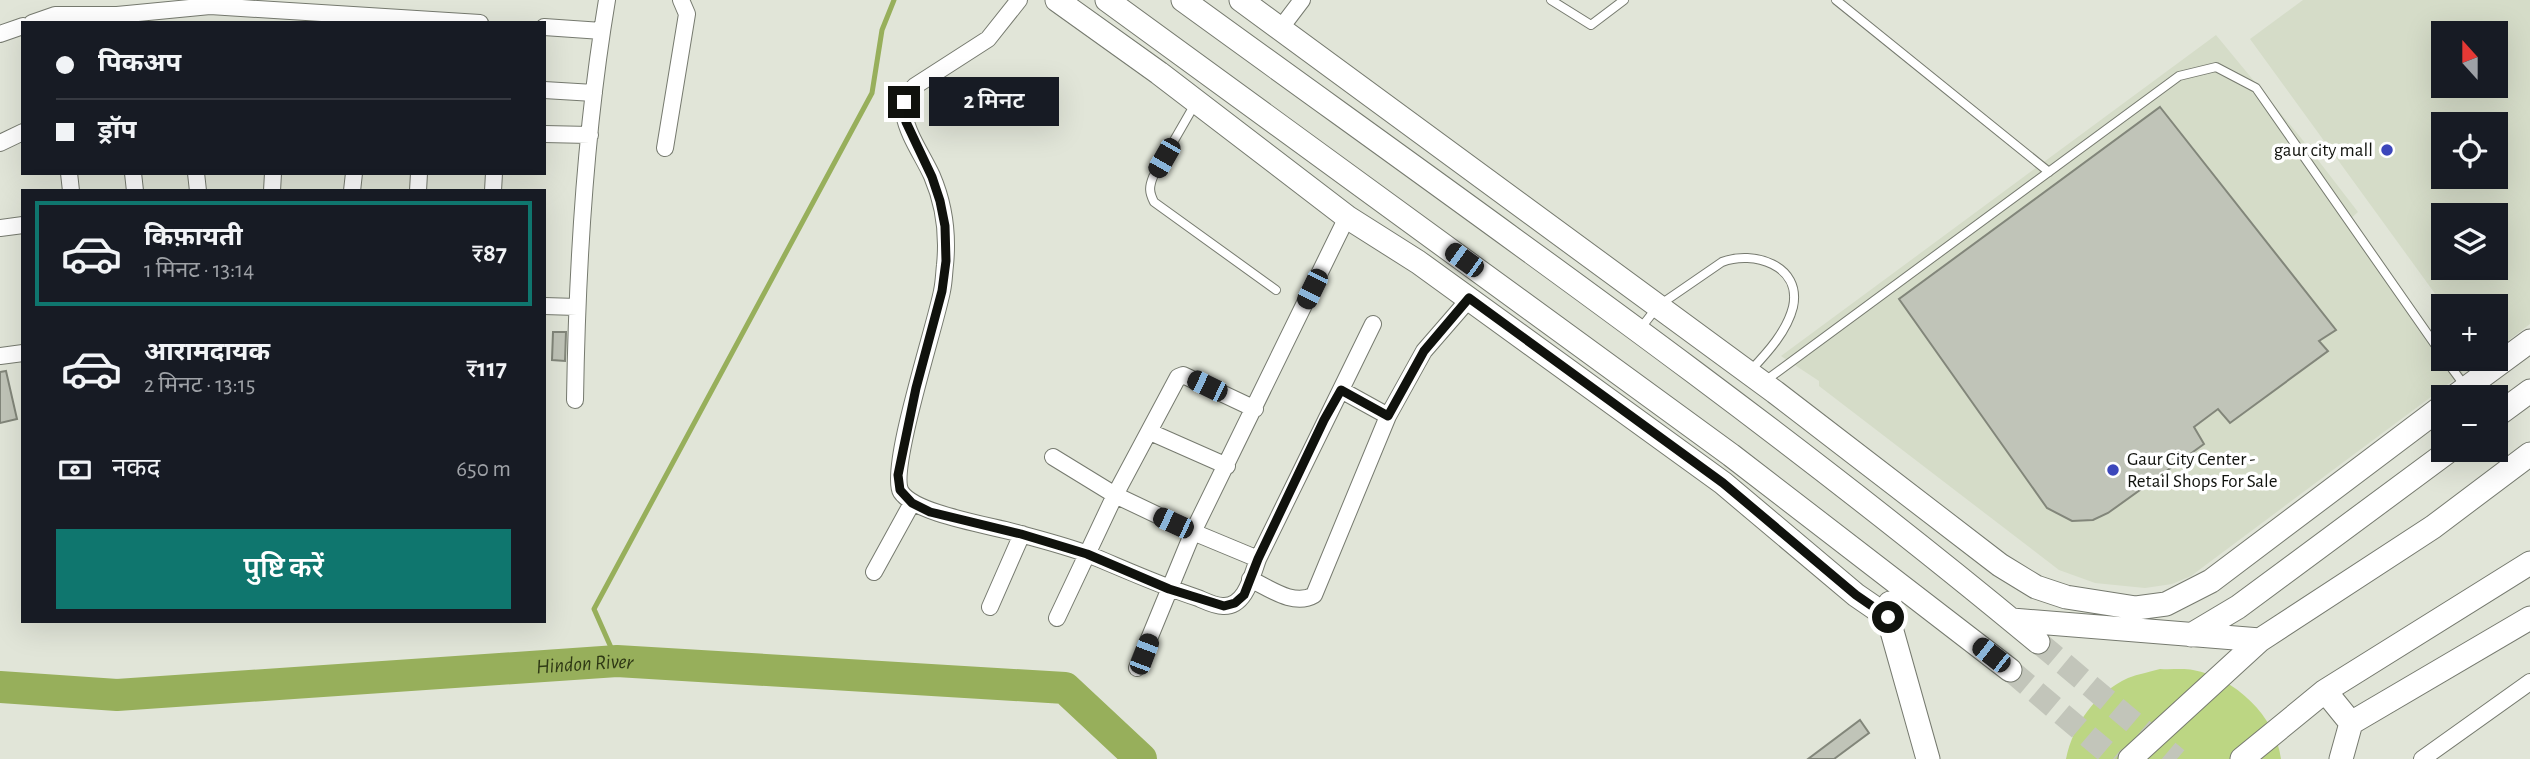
<!DOCTYPE html>
<html lang="hi">
<meta charset="utf-8">
<style>
:root{--surface:#171b24;--page:#20242c;--text:#f1f3f6;--muted:#9ea1a6;--line:#363941;--accent:#0f766e}
body{margin:0;font-family:"Alegreya Sans","Noto Sans Devanagari",sans-serif;background:var(--page);color:var(--text);height:100vh;display:flex;flex-direction:column;font-size:26px;white-space:nowrap}
*{box-sizing:border-box;margin:0}
p{font-size:23px;color:var(--muted)}
.icon{flex:none;width:38px;height:38px;fill:none;stroke:currentColor;stroke-width:2;stroke-linecap:round;stroke-linejoin:round}
.map{position:relative;flex:1;overflow:hidden}
.drawer{position:absolute;left:21px;top:189px;width:525px;height:434px;display:flex;flex-direction:column;background:var(--surface);border-radius:0px;box-shadow:0 7px 28px #0002}
.drawer>*{flex:none}
.hud{position:absolute;left:21px;top:21px;width:525px;height:154px;border-radius:0px;box-shadow:0 7px 28px #0002;display:grid;align-content:center;height:154px;padding:0 35px;background:var(--surface)}
.needle{width:46px;rotate:339deg}
.fabs{position:absolute;left:2431px;top:21px;display:grid;gap:14px}
.fabs a{display:grid;place-items:center;width:77px;height:77px;border-radius:0px;background:var(--surface);box-shadow:0 7px 28px #0002;font-size:35px}
.end{position:absolute;width:32px;height:32px;margin:-16px;border:9px solid #10120d;background:#fff;box-shadow:0 0 0 4px #fff}
.from{border-radius:50%}
.bubble{position:absolute;height:49px;border-radius:0px;background:var(--surface);box-shadow:0 7px 28px #0002;font-size:23px;font-weight:600;line-height:49px;text-align:center}
.car{position:absolute;width:21px;height:42px;margin:-21px -10px;border-radius:9px;box-shadow:0 0 5px 2px #0007;background:linear-gradient(#222 24%,#8ab4d8 0 40%,#222 0 76%,#8ab4d8 0 86%,#222 0)}
.hud b{display:flex;align-items:center;gap:24px;height:66px;font-size:26px}
.hud b+b{border-top:2px solid var(--line)}
.hud i{width:18px;height:18px;background:var(--text)}
ul{padding:12px 0 0;list-style:none}
li{display:flex;align-items:center;gap:21px;height:105px;margin:0 14px 10px;padding:0 21px;border:4px solid transparent;border-radius:0px}
li div{flex:1}
li b{display:block;font-size:26px}
li em{font-style:normal;font-weight:600}
li.selected{border-color:var(--accent)}
li>.icon{width:63px;height:63px;stroke-width:1.5}
.pay{display:flex;align-items:center;gap:18px;height:77px;padding:0 35px;font-size:26px}
.pay p{margin-inline-start:auto}
.cta{display:flex;gap:14px;margin-top:auto;padding:14px 35px}
.cta a{flex:1;height:80px;border-radius:0px;background:var(--accent);color:#fff;font-size:28px;font-weight:600;line-height:80px;text-align:center}
.map>svg:first-child{display:block}
.built{fill:#d5dcc8;fill-rule:evenodd}
.green{fill:#bcd683}
.lines{fill:none;stroke-linecap:round;stroke-linejoin:round}
.stream{stroke:#97af5b;stroke-width:5}
.river{stroke:#97af5b;stroke-width:32}
.building{fill:#c0c4b8;stroke:#82867a;stroke-width:2}
.secondary-tunnel{stroke:#c2c5ba;stroke-width:23;stroke-dasharray:23 11;stroke-linecap:butt}
.lane-casing{stroke:#767a6f;stroke-width:10}
.street-casing{stroke:#767a6f;stroke-width:18}
.secondary-casing{stroke:#767a6f;stroke-width:25}
.lane{stroke:#fff;stroke-width:8}
.street{stroke:#fff;stroke-width:16}
.secondary{stroke:#fff;stroke-width:23}
.route{stroke:#10120d;stroke-width:9}
.poi-dot{fill:#3c47bb;stroke:#fff;stroke-width:2.5}
.labels{text-anchor:middle;dominant-baseline:central;stroke-width:7;stroke-linejoin:round;paint-order:stroke}
.poi-label{font-size:19px;fill:#10120d;stroke:#fff;text-anchor:end}
.water-label{font-size:21px;font-style:italic;fill:#2f3915;stroke:#fff}
</style>
<div class="map">
<svg width="2530" height="759" viewBox="0 0 2530 759">
<rect width="100%" height="100%" fill="#e1e5d8"/>
<!-- built -->
<path class="built" d="M2303,0h227v324l-34,26v-44h-52l-194,-267zM2443,33h53v53h-53zM2443,124h53v53h-53zM2443,215h53v53h-53z
M2216,35l85,103 57,74 -9,8 94,126v13h9l11,14 -272,203 -19,8 -27,4 -50,-5 -36,-13 -240,-184v-5l-38,-25z"/>
<!-- green -->
<path class="green" d="M2160,669c11,1 23,-1 33,1 42,8 83,46 88,89h-215c7,-34 29,-66 62,-81 10,-4 22,-6 32,-9z"/>
<g class="lines">
<!-- stream -->
<path class="stream" d="M617,661l-23,-52 278,-516 10,-63 12,-30"/>
<!-- river -->
<path class="river" id="s1" d="M0,687l117,8 500,-34 448,27 76,71"/>
</g>
<!-- building -->
<path class="building" d="M2160,107l176,223 -17,11 9,10 -98,72 -12,-14 -24,18 10,17 -96,69 -15,7 -21,1 -25,-13 -148,-209z
M553,332h13l-1,29 -13,-1z
M6,371l11,48 -17,4v-51z
M1860,720l9,13 -35,26h-26z"/>
<g class="lines">
<!-- secondary-tunnel -->
<path class="secondary-tunnel" d="M2038,642l139,117
M2010,670l105,89"/>
<!-- lane casing -->
<g class="lane-casing">
<path id="lane" d="M1551,0l40,25 33,-25
M1836,0l213,172
M1195,104l-42,73c-4,10 -4,15 1,25l122,88
M1640,329l18,-23 64,-44c31,-12 80,3 71,45 -6,24 -25,45 -42,63
M2445,359l28,38
M1765,381l414,-305 37,-9 40,21 187,268"/>
</g>
<!-- street casing -->
<g class="street-casing">
<path id="street" d="M1019,0l-31,39 -73,47c-8,8 -13,16 -11,28 4,22 19,42 28,62 12,28 16,59 13,89 -1,8 -1,17 -3,26 -6,33 -54,179 -41,201 15,23 95,34 123,43 22,6 45,12 66,20 36,15 71,31 108,43 7,3 17,8 25,8 23,1 29,-31 35,-47l115,-235
M32,23l23,-8h62l93,-9 270,17
M544,27l58,4
M1280,29l22,-29
M0,34l23,-8
M544,90l50,3
M544,134l46,1
M0,143l23,-11
M665,148l22,-134 -6,-14
M69,173l2,18
M133,173l2,18
M196,173l2,18
M272,191l1,-18
M352,191l2,-18
M418,191l1,-18
M493,191l1,-18
M0,228l23,-3
M544,306l33,1
M0,356l23,-3
M1341,390l47,26
M575,400c2,-133 10,-269 32,-400
M1150,432l77,34
M1053,457l62,38 78,37 65,27
M874,572l38,-69
M1250,579c19,9 44,28 64,16l74,-179 36,-65 46,-53
M990,607l32,-73
M1057,618l58,-123 63,-118 5,-2 72,34
M1137,668l56,-136 154,-315
M2422,759l108,-77"/>
</g>
<!-- secondary casing -->
<g class="secondary-casing">
<path id="secondary" d="M1057,0l102,73 188,144 71,45 305,221 133,112 32,22
M1107,0l624,455 279,215
M1183,0c289,210 581,414 855,642
M1241,0l534,392 225,173 36,22 30,10 70,11 30,-4 45,-23 232,-175
M2454,397l76,-56
M2496,416l34,-25
M1890,603l-2,14 40,142
M2012,620l248,20
M2191,635l47,-28 212,-157
M2325,691l26,32
M2130,759l130,-119 173,-113 97,-73
M2242,759l83,-68 205,-128
M2341,759l10,-36 179,-105"/>
</g>
<!-- lane -->
<use href="#lane" class="lane"/>
<!-- street -->
<use href="#street" class="street"/>
<!-- secondary -->
<use href="#secondary" class="secondary"/>
</g>
<g class="lines">
<!-- route -->
<path class="route" d="M904,102l-1,9 3,11 26,55 8,24 5,25 1,35 -4,30 -26,97 -18,87 2,15 12,13 18,9 91,22 66,20 82,35 55,17 11,-3 9,-8 14,-36 66,-139 17,-30 47,26 36,-65 45,-53 254,185 133,112 32,22"/>
</g>
<!-- markers -->
<g class="poi-dot">
<circle cx="2387" cy="150" r="7"/>
<circle cx="2113" cy="470" r="7"/>
</g>
<g class="labels">
<!-- poi labels -->
<g class="poi-label">
<text x="2373" y="150">gaur city mall</text>
<text x="2127" y="459" text-anchor="start">Gaur City Center -<tspan x="2127" dy="22">Retail Shops For Sale</tspan></text>
</g>
<!-- water labels -->
<g class="water-label">
<text stroke="none"><textPath href="#s1" startOffset="586">Hindon River</textPath></text>
</g>
</g>
</svg>
<div class="fabs">
<a><svg class="needle" viewBox="-14 -14 28 28"><path d="M0-13l5 13h-10z" fill="#e53935"/><path d="M0 13l5-13h-10z" fill="#9ea1a6"/></svg></a>
<a><svg class="icon" aria-label="locate" viewBox="0 0 24 24"><circle cx="12" cy="12" r="6"/><path d="M12 2v4M12 18v4M2 12h4M18 12h4"/></svg></a>
<a><svg class="icon" aria-label="layers" viewBox="0 0 24 24"><path d="M12 4l9 5-9 5-9-5zM3 14l9 5 9-5"/></svg></a>
<a>+</a>
<a>−</a>
</div>
<i class="end from" style="left:1888px;top:617px"></i>
<i class="end" style="left:904px;top:102px"></i>
<div class="bubble" style="left:929px;top:77px;width:130px">2 मिनट</div>
<i class="car" style="left:1164px;top:158px;rotate:210deg"></i>
<i class="car" style="left:1464px;top:260px;rotate:306deg"></i>
<i class="car" style="left:1312px;top:289px;rotate:206deg"></i>
<i class="car" style="left:1207px;top:386px;rotate:296deg"></i>
<i class="car" style="left:1173px;top:523px;rotate:295deg"></i>
<i class="car" style="left:1144px;top:654px;rotate:21deg"></i>
<i class="car" style="left:1991px;top:655px;rotate:308deg"></i>
<div class="hud">
<b><i class="from"></i>पिकअप</b>
<b><i></i>ड्रॉप</b>
</div>
<section class="drawer">
<ul>
<li class="selected"><svg class="icon" aria-label="car" viewBox="0 0 24 24"><path d="M5 17H2v-5l4-1 3-4h7l3 4 3 1v5h-3M9 17h6M6 11h13"/><circle cx="7" cy="17" r="2"/><circle cx="17" cy="17" r="2"/></svg><div><b>किफ़ायती</b><p>1 मिनट · 13:14</p></div><em>₹87</em></li>
<li><svg class="icon" aria-label="car" viewBox="0 0 24 24"><path d="M5 17H2v-5l4-1 3-4h7l3 4 3 1v5h-3M9 17h6M6 11h13"/><circle cx="7" cy="17" r="2"/><circle cx="17" cy="17" r="2"/></svg><div><b>आरामदायक</b><p>2 मिनट · 13:15</p></div><em>₹117</em></li>
</ul>
<div class="pay"><svg class="icon" aria-label="cash" viewBox="0 0 24 24"><path d="M3 7h18v10H3z"/><circle cx="12" cy="12" r="2"/></svg>नकद<p>650 m</p></div>
<div class="cta"><a>पुष्टि करें</a></div>
</section>
</div>
